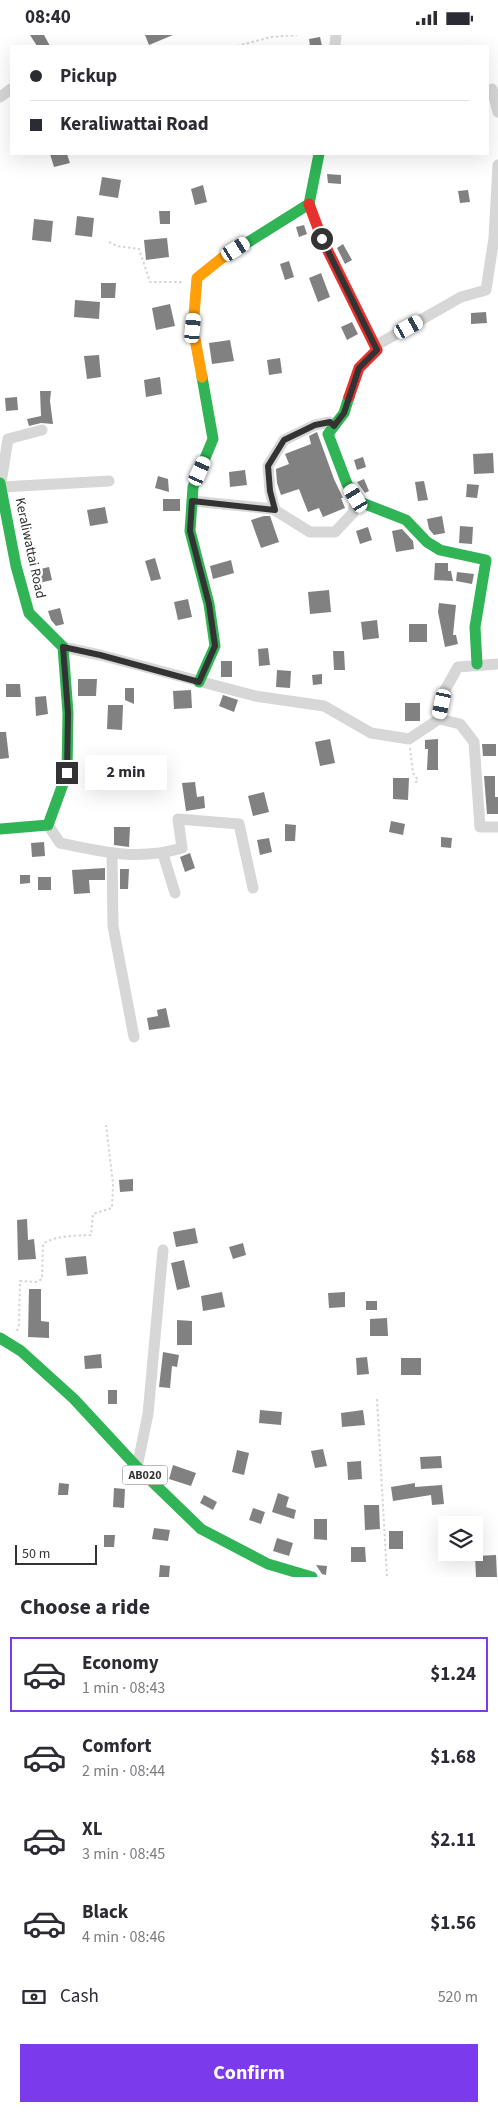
<!DOCTYPE html>
<meta charset="utf-8">
<style>
:root{--surface:#fff;--page:#f2f2f3;--text:#2b2b33;--muted:#7c7c81;--line:#e1e1e2;--accent:#7c3aed}
body{margin:0;font-family:"Source Sans 3",sans-serif;background:var(--page);color:var(--text);height:100vh;display:flex;flex-direction:column;font-size:19px;white-space:nowrap}
*{box-sizing:border-box;margin:0}
p{font-size:16px;color:var(--muted)}
.icon{flex:none;width:28px;height:28px;fill:none;stroke:currentColor;stroke-width:2;stroke-linecap:round;stroke-linejoin:round}
.map{position:relative;height:1542px;overflow:hidden}
.side{display:flex;flex-direction:column;background:var(--surface);flex:1}
.side>*{flex:none}
.guide{position:absolute;left:10px;top:10px;width:479px;height:110px;border-radius:0px;box-shadow:0 5px 20px #0002;display:grid;align-content:center;height:110px;padding:0 20px;background:var(--surface)}
.buttons{position:absolute;left:438px;top:1481px;display:grid;gap:10px}
.buttons a{display:grid;place-items:center;width:45px;height:45px;border-radius:0px;background:var(--surface);box-shadow:0 5px 20px #0002;font-size:25px}
.scale{position:absolute;left:15px;bottom:12px;width:82px;box-sizing:border-box;padding-left:5px;border:2px solid #333;border-top:0;font-size:14px;line-height:18px;white-space:nowrap;color:#333;-webkit-text-stroke:4px #fff;paint-order:stroke}
.end{position:absolute;width:22px;height:22px;margin:-11px;border:6px solid #333;background:#fff;box-shadow:0 0 0 2px #fff}
.from{border-radius:50%}
.bubble{position:absolute;height:35px;border-radius:0px;background:var(--surface);box-shadow:0 5px 20px #0002;font-size:16px;font-weight:700;line-height:35px;text-align:center}
.car{position:absolute;width:15px;height:30px;margin:-15px -8px;border-radius:6px;box-shadow:0 0 4px 1px #0007;background:linear-gradient(#fff 24%,#345 0 40%,#fff 0 76%,#345 0 86%,#fff 0)}
.guide b{display:flex;align-items:center;gap:18px;height:48px;font-size:19px}
.guide b+b{border-top:1px solid var(--line)}
.guide i{width:12px;height:12px;background:var(--text)}
ul{padding:0;list-style:none}
li{display:flex;align-items:center;gap:15px;height:75px;margin:0 10px 8px;padding:0 10px;border:2px solid transparent;border-radius:0px}
li div{flex:1}
li b{display:block;font-size:19px}
li em{font-style:normal;font-weight:700}
li.active{border-color:var(--accent)}
li>.icon{width:45px;height:45px;stroke-width:1.5}
h2{padding:0 20px;font-size:22px;line-height:60px}
.pay{display:flex;align-items:center;gap:12px;height:55px;padding:0 20px;font-size:19px}
.pay p{margin-inline-start:auto}
.button{display:flex;gap:10px;margin-top:auto;padding:10px 20px}
.button a{flex:1;height:58px;border-radius:0px;background:var(--accent);color:#fff;font-size:20px;font-weight:700;line-height:58px;text-align:center}
.status{display:flex;justify-content:space-between;align-items:center;height:35px;padding:0 25px;background:var(--surface);direction:ltr}
.status svg{height:14px;fill:currentColor}
.map>svg:first-child{display:block}
.building{fill:#818181}
.lines{fill:none;stroke-linecap:round;stroke-linejoin:round}
.path{stroke:#d6d6d6;stroke-width:2;stroke-dasharray:2.5 2.5;stroke-linecap:butt}
.street{stroke:#d7d7d7;stroke-width:11}
.fast{stroke:#30b455;stroke-width:11}
.slow{stroke:#ff9f0a;stroke-width:11}
.jam{stroke:#e5322d;stroke-width:11}
.route{stroke:#333;stroke-width:6}
.labels{text-anchor:middle;dominant-baseline:central;stroke-width:5;stroke-linejoin:round;paint-order:stroke}
.shield{fill:#fff;stroke:#707070;stroke-width:1}
.shield-label{font-size:12px;font-weight:bold;fill:#333}
.street-label{font-size:14px;fill:#333;stroke:#fff}
</style>
<div class="status"><b>08:40</b><svg viewBox="0 0 49 12"><path d="M0 12V9h3v3zM5 12V6h3v6zM10 12V3h3v9zM15 12V0h3v12zM26 1h20v11H26zM47 4h2v5h-2z"/></svg></div>
<div class="map">
<svg width="498" height="1542" viewBox="0 0 498 1542">
<rect width="100%" height="100%" fill="#fff"/>
<!-- building -->
<path class="building" d="M30,0h14l6,11h-13z
M145,0h28l-24,10z
M320,2l2,9h-12l-1,-7z
M50,119h17l3,9 -16,4z
M327,139l14,1v9l-13,-1z
M102,142l19,3 -3,18 -19,-3z
M203,150l4,17 -12,3 -4,-16z
M468,155l2,12 -10,1 -2,-12z
M159,176h11v13h-10z
M77,181l17,2 -2,19 -17,-2z
M34,184l19,2 -2,21 -19,-2z
M304,190l3,9 -8,3 -3,-10z
M167,203l2,19 -23,3 -2,-20z
M343,209l9,16 -7,4 -8,-16z
M289,226l5,16 -9,3 -5,-16z
M321,238l9,24 -12,5 -9,-24z
M101,248h15l-1,15h-14z
M75,265l25,2 -1,17 -25,-2z
M170,269l5,22 -19,4 -4,-22z
M486,277l1,11 -16,1v-11z
M352,287l6,12 -11,6 -6,-13z
M230,305l4,21 -22,3 -3,-21z
M99,320l2,22 -14,2 -3,-23z
M280,323l2,15 -13,2 -2,-15z
M160,342l2,17 -16,3 -2,-17z
M40,356h11l-1,10 3,23 -12,-1 -12,3 -2,-7 14,-3z
M17,362l1,13 -12,1 -1,-13z
M317,397l17,47 9,19h-2l4,10 -22,9 -4,-9 -11,4 -9,-23 -18,6 -4,-12 -1,-14 13,-5 -4,-10 26,-10 -2,-8z
M493,418l1,20 -20,1 -1,-20z
M363,422l3,10 -9,3 -3,-10z
M245,435l2,15 -17,2 -1,-15z
M158,441l10,3 1,13 -14,-4z
M364,444l5,12 -4,2 -8,-11z
M424,446l4,19 -10,1 -3,-19z
M467,449l12,1 -2,13 -11,-1z
M163,464h17v12h-17z
M105,472l3,16 -18,3 -3,-16z
M264,481h6l9,26 -18,6 -10,-28z
M442,481l3,17 -11,2 -5,-6 -2,-10z
M460,491l13,1 -1,17 -13,-1z
M368,492l4,13 -12,4 -4,-13z
M402,494l11,12 1,8 -18,3 -4,-21z
M155,523l6,21 -10,2 -6,-20z
M231,525l3,13 -21,6 -3,-13z
M435,528h13v8h3l2,10 -19,-1z
M49,532l3,13 -13,3 -3,-13z
M457,537l17,2 -2,10 -16,-3z
M329,555l2,22 -21,2 -2,-22z
M188,564l4,18 -14,3 -4,-18z
M439,568l17,2 -3,30h3l2,9 -13,3 -7,-35z
M60,573l4,16 -8,2 -5,-6 -3,-9z
M377,585l2,18 -16,2 -2,-18z
M409,589h18v18h-18z
M268,613l2,17 -11,1 -1,-17z
M333,616h11l1,19h-11z
M221,626h11v16h-11z
M277,635l14,1 -1,17 -14,-1z
M322,639v10l-9,1 -1,-10z
M78,644h19l-1,17h-18z
M6,649h14l1,13h-15z
M125,653h9v16l-9,-4z
M191,655l1,18 -18,1 -1,-18z
M223,660l15,5 -4,12 -15,-6z
M46,661l2,18 -12,2 -1,-19z
M405,668h15v18h-15z
M108,670h15l-1,25 -15,-1z
M0,697h6l3,26 -9,1z
M330,704l5,24 -15,3 -5,-24z
M438,704v31h-11l1,-21h-3v-9z
M482,709h14v12h-13z
M484,741h11v21h3v17h-11z
M393,743h16l-1,22 -15,-1z
M195,747l2,15 7,-1 1,12 -19,3 -4,-28z
M264,757l5,20 -16,4 -5,-20z
M391,786l14,3 -2,11 -14,-3z
M285,789l11,1 -1,16h-10z
M114,792h16l-1,20 -15,-2z
M441,802l11,1 -1,10 -10,-1z
M269,803l3,14 -12,3 -3,-15z
M44,807l1,14 -13,1 -1,-14z
M190,818l5,15 -10,4 -5,-15z
M105,833v12h-16l1,13 -16,1 -2,-24z
M120,834h9l-1,20h-8z
M20,840h10v8l-10,1z
M38,842h13v13h-13z
M166,973l4,19 -21,3 -2,-12 11,-2 -1,-6z
M133,1144v12l-13,1 -1,-12z
M27,1184l1,21 6,-1 2,20 -18,1 -1,-40z
M195,1193l3,15 -22,4 -3,-15z
M243,1208l3,12 -13,4 -4,-12z
M86,1221l2,18 -21,2 -2,-18z
M184,1225l6,27 -13,3 -6,-27z
M29,1254h12v32l8,1v16l-21,-1z
M222,1257l3,15 -22,4 -2,-15z
M345,1257v15l-16,1 -1,-15z
M366,1266h11v9h-11z
M387,1283l1,18h-18v-17z
M177,1285l15,1v24h-15z
M163,1317l16,3 -2,12 -5,-1 -2,22 -11,-1z
M101,1319l1,14 -17,1 -1,-13z
M367,1322l2,17 -12,1 -1,-17z
M401,1323h20v17h-20z
M108,1355h9v14h-9z
M260,1375l22,2 -1,13 -22,-2z
M363,1375l2,15 -23,2 -1,-14z
M323,1414l4,17 -12,2 -4,-17z
M237,1415l12,3 -5,22 -12,-3z
M441,1421l1,12 -21,1 -1,-12z
M361,1426l1,18 -14,1 -1,-18z
M173,1430l23,8 -5,13 -22,-7z
M59,1448l10,1 -1,11h-10z
M415,1448v4l27,-2 2,19 -12,1 -1,-10 -38,6 -2,-14z
M114,1453l11,1 -1,19 -11,-1z
M278,1458l11,4 -3,10 10,3 -2,9 -22,-7z
M204,1460l13,7 -4,8 -13,-7z
M364,1470h15l1,24 -15,1z
M253,1473l12,4 -4,12 -12,-4z
M314,1484h13v21l-13,-1z
M154,1493l16,2 -2,11 -16,-2z
M389,1496h14v18h-14z
M104,1500h11l-1,12h-10z
M277,1503l16,5 -4,13 -16,-5z
M351,1512h14l1,15h-15z
M496,1520l1,22h-21l-1,-21z
M160,1530l10,1 -1,11h-10z
M316,1530l11,1 -1,9 -4,-1z"/>
<g class="lines">
<!-- path -->
<path class="path" d="M237,11l34,-9 26,-2
M109,207l8,4 22,3 11,33h34
M410,713l3,25 5,7 -4,4
M17,1296l2,-7 1,-43 16,1 6,-3 1,-35c13,-9 33,-8 48,-9l2,-21 19,-6 1,-24 -7,-59
M377,1364l10,178"/>
<!-- street -->
<path class="street" d="M335,11l1,-11
M492,54l6,23
M0,62l11,-8
M375,311l86,-49 25,-7 8,-52 4,-73
M1,448l7,-44 34,-9
M2,452l107,-6
M192,466l81,8 37,23h25l18,-19 3,-15
M275,475l-5,-19 -2,-25 16,-26 31,-15 15,-3 4,4
M63,612l37,8 155,41 69,10 47,27 38,6 30,-20 6,-29 13,-23 40,-3
M439,684l21,5 14,18 6,85h18
M48,790l12,18c42,9 79,18 122,5l-4,-29 61,5 14,64
M112,819l1,72 21,111
M163,819l12,39
M137,1432l11,-53 15,-164"/>
<!-- fast -->
<path class="fast" d="M242,211l67,-42 10,-50
M349,362l-5,16 -16,21 19,50 13,18 46,18 21,22 13,8 46,10 -11,67 2,37
M0,448l16,83 13,47 34,34 5,66 -1,60 -19,52 -48,4
M199,647l16,-36 -6,-42 -19,-73 3,-44 20,-48 -11,-62
M0,1303l21,13 53,48 63,68 64,62 67,35 44,13"/>
<!-- slow -->
<path class="slow" d="M202,342l-9,-49 4,-50 25,-20 20,-12"/>
<!-- jam -->
<path class="jam" d="M309,169l13,35 55,111 -18,18 -10,29"/>
</g>
<g class="lines">
<!-- route -->
<path class="route" d="M67,738l1,-60 -5,-66 37,8 99,27 16,-36 -6,-42 -19,-73 2,-30 83,9 -5,-19 -2,-25 16,-26 31,-15 15,-3 4,4 10,-13 15,-45 18,-18 -55,-111"/>
</g>
<g class="labels">
<!-- shield labels -->
<rect class="shield" x="122.5" y="1430.5" width="45" height="19" rx="4"/>
<g class="shield-label">
<text x="145" y="1440">AB020</text>
</g>
<!-- street labels -->
<g class="street-label">
<text transform="translate(30 513) rotate(78)">Keraliwattai Road</text>
</g>
</g>
</svg>
<div class="buttons">
<a><svg class="icon" aria-label="layers" viewBox="0 0 24 24"><path d="M12 4l9 5-9 5-9-5zM3 14l9 5 9-5"/></svg></a>
</div>
<div class="scale">50 m</div>
<i class="end from" style="left:322px;top:204px"></i>
<i class="end" style="left:67px;top:738px"></i>
<div class="bubble" style="left:85px;top:720px;width:82px">2 min</div>
<i class="car" style="left:236px;top:214px;rotate:58deg"></i>
<i class="car" style="left:409px;top:292px;rotate:61deg"></i>
<i class="car" style="left:193px;top:293px;rotate:5deg"></i>
<i class="car" style="left:200px;top:436px;rotate:24deg"></i>
<i class="car" style="left:356px;top:463px;rotate:329deg"></i>
<i class="car" style="left:442px;top:669px;rotate:192deg"></i>
<div class="guide">
<b><i class="from"></i>Pickup</b>
<b><i></i>Keraliwattai Road</b>
</div>
</div>
<section class="side">
<h2>Choose a ride</h2>
<ul>
<li class="active"><svg class="icon" aria-label="car" viewBox="0 0 24 24"><path d="M5 17H2v-5l4-1 3-4h7l3 4 3 1v5h-3M9 17h6M6 11h13"/><circle cx="7" cy="17" r="2"/><circle cx="17" cy="17" r="2"/></svg><div><b>Economy</b><p>1 min · 08:43</p></div><em>$1.24</em></li>
<li><svg class="icon" aria-label="car" viewBox="0 0 24 24"><path d="M5 17H2v-5l4-1 3-4h7l3 4 3 1v5h-3M9 17h6M6 11h13"/><circle cx="7" cy="17" r="2"/><circle cx="17" cy="17" r="2"/></svg><div><b>Comfort</b><p>2 min · 08:44</p></div><em>$1.68</em></li>
<li><svg class="icon" aria-label="car" viewBox="0 0 24 24"><path d="M5 17H2v-5l4-1 3-4h7l3 4 3 1v5h-3M9 17h6M6 11h13"/><circle cx="7" cy="17" r="2"/><circle cx="17" cy="17" r="2"/></svg><div><b>XL</b><p>3 min · 08:45</p></div><em>$2.11</em></li>
<li><svg class="icon" aria-label="car" viewBox="0 0 24 24"><path d="M5 17H2v-5l4-1 3-4h7l3 4 3 1v5h-3M9 17h6M6 11h13"/><circle cx="7" cy="17" r="2"/><circle cx="17" cy="17" r="2"/></svg><div><b>Black</b><p>4 min · 08:46</p></div><em>$1.56</em></li>
</ul>
<div class="pay"><svg class="icon" aria-label="cash" viewBox="0 0 24 24"><path d="M3 7h18v10H3z"/><circle cx="12" cy="12" r="2"/></svg>Cash<p>520 m</p></div>
<div class="button"><a>Confirm</a></div>
</section>
